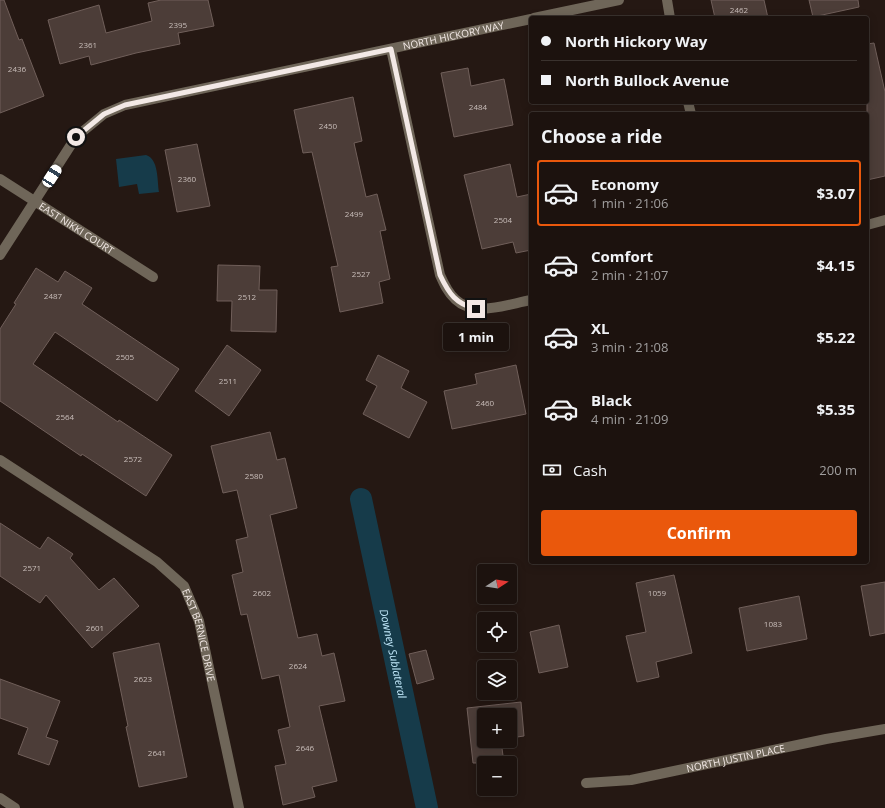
<!DOCTYPE html>
<meta charset="utf-8">
<style>
:root{--surface:#1c120e;--page:#251b17;--text:#f1f3f6;--muted:#a09e9e;--line:#3a322e;--accent:#ea580c}
body{margin:0;font-family:"Open Sans",sans-serif;background:var(--page);color:var(--text);height:100vh;display:flex;flex-direction:column;font-size:15px;white-space:nowrap}
*{box-sizing:border-box;margin:0}
p{font-size:13px;color:var(--muted)}
.icon{flex:none;width:22px;height:22px;fill:none;stroke:currentColor;stroke-width:2;stroke-linecap:round;stroke-linejoin:round}
.map{position:relative;flex:1;overflow:hidden}
.drawer{position:absolute;left:529px;top:112px;width:340px;height:452px;display:flex;flex-direction:column;background:var(--surface);border-radius:4px;box-shadow:0 2px 10px #0003,0 0 0 1px var(--line)}
.drawer>*{flex:none}
.guide{position:absolute;left:529px;top:16px;width:340px;height:88px;border-radius:4px;box-shadow:0 2px 10px #0003,0 0 0 1px var(--line);display:grid;align-content:center;height:88px;padding:0 12px;background:var(--surface)}
.needle{width:26px;rotate:78deg}
.buttons{position:absolute;left:477px;top:564px;display:grid;gap:8px}
.buttons a{display:grid;place-items:center;width:40px;height:40px;border-radius:4px;background:var(--surface);box-shadow:0 2px 10px #0003,0 0 0 1px var(--line);font-size:20px}
.end{position:absolute;width:18px;height:18px;margin:-9px;border:5px solid #f3e9e6;background:#111;box-shadow:0 0 0 2px #111}
.from{border-radius:50%}
.bubble{position:absolute;height:28px;border-radius:4px;background:var(--surface);box-shadow:0 2px 10px #0003,0 0 0 1px var(--line);font-size:13px;font-weight:700;line-height:28px;text-align:center}
.car{position:absolute;width:12px;height:24px;margin:-12px -6px;border-radius:5px;box-shadow:0 0 3px 1px #0007;background:linear-gradient(#fff 24%,#345 0 40%,#fff 0 76%,#345 0 86%,#fff 0)}
.guide b{display:flex;align-items:center;gap:14px;height:38px;font-size:15px}
.guide b+b{border-top:1px solid var(--line)}
.guide i{width:10px;height:10px;background:var(--text)}
ul{padding:0;list-style:none}
li{display:flex;align-items:center;gap:12px;height:66px;margin:0 8px 6px;padding:0 4px;border:2px solid transparent;border-radius:4px}
li div{flex:1}
li b{display:block;font-size:15px}
li em{font-style:normal;font-weight:700}
li.current{border-color:var(--accent)}
li>.icon{width:36px;height:36px;stroke-width:1.5}
h2{padding:0 12px;font-size:18px;line-height:48px}
.pay{display:flex;align-items:center;gap:10px;height:44px;padding:0 12px;font-size:15px}
.pay p{margin-inline-start:auto}
.button{display:flex;gap:8px;margin-top:auto;padding:8px 12px}
.button a{flex:1;height:46px;border-radius:4px;background:var(--accent);color:#fff;font-size:16px;font-weight:700;line-height:46px;text-align:center}
.map>svg:first-child{display:block}
.water{fill:#163b4a}
.lines{fill:none;stroke-linecap:round;stroke-linejoin:round}
.canal{stroke:#163b4a;stroke-width:22}
.building{fill:#4c3d38;stroke:#705f5a}
.minor{stroke:#6f6659;stroke-width:10}
.route{stroke:#f3e9e6;stroke-width:5}
.labels{text-anchor:middle;dominant-baseline:central;stroke-width:4;stroke-linejoin:round;paint-order:stroke}
.number-label{font-size:8px;fill:#c9beba}
.street-label{font-size:10px;fill:#f3e9e6;stroke:#0a0504}
.water-label{font-size:11px;font-style:italic;fill:#c3eafc;stroke:#0a0504}
</style>
<div class="map">
<svg width="885" height="808" viewBox="0 0 885 808">
<rect width="100%" height="100%" fill="#251813"/>
<!-- water -->
<path class="water" d="M146,155c13,4 11,26 13,37l-20,2 -2,-10 -18,3 -3,-28z"/>
<g class="lines">
<!-- canal -->
<path class="canal" id="s1" d="M361,499l66,309"/>
</g>
<!-- building -->
<path class="building" d="M0,0h4l15,40 3,-1 22,57 -44,17z
M161,0h47l6,26 -36,7 2,11 -44,9 -45,12 -2,-9 -29,8 -12,-44 51,-15 7,28 46,-12 -4,-18z
M711,0h53l4,18h-53z
M809,0h49l1,7 -46,10z
M874,43l11,49v84l-18,4v-136z
M468,68l3,18 33,-7 9,46 -59,12 -13,-64z
M353,97l9,44 -8,2 12,54 11,-3 9,36 -6,1 10,48 -11,3 4,21 -43,9 -9,-45 7,-1 -26,-114 -9,1 -9,-43z
M197,144l13,62 -33,6 -12,-62z
M510,164l7,33 14,-3v56l-15,3 -3,-11 -31,7 -18,-74z
M218,265l42,1 -1,24h18l-1,42 -45,-1 1,-30h-15z
M36,268l22,14 7,-11 27,17 -10,16 97,65 -22,32 -102,-69 -22,32 85,58 1,-2 53,35 -26,41 -64,-42 -1,2 -81,-55v-72l16,-25 -2,-1z
M227,345l34,25 -32,46 -34,-25z
M378,355l31,16 -8,17 26,14 -18,36 -46,-24 14,-28 -11,-6z
M516,365l10,49 -74,15 -8,-38 33,-7 -2,-10z
M270,432l7,28 8,-2 12,50 -27,7 28,123 19,-4 5,22 12,-3 11,48 -26,5 18,75 -25,6 3,10 -32,8 -8,-39 11,-2 -8,-34 12,-3 -11,-52 -17,4 -15,-65 -6,1 -9,-40 11,-3 -7,-32 12,-3 -11,-47 -14,3 -12,-47z
M0,523l40,26 8,-12 25,17 -3,4 29,32 15,-12 25,28 -47,42 -46,-53 -6,8 -40,-27z
M674,575l18,78 -36,9 3,15 -22,5 -11,-46 20,-4 -10,-49z
M885,582v51l-15,3 -9,-50z
M799,596l8,43 -60,12 -8,-43z
M559,625l9,42 -29,6 -9,-41z
M159,643l28,134 -48,10 -13,-60 2,-1 -15,-73z
M426,650l8,29 -17,5 -8,-30z
M0,679l60,22 -14,36 12,4 -9,24 -31,-11 10,-26 -28,-10z
M521,702l3,34 -14,2v-23h-26v26h17l3,22h-31l-6,-55z"/>
<g class="lines">
<!-- minor -->
<g class="minor">
<path d="M667,0l3,18"/>
<path d="M534,18l85,-18"/>
<path d="M391,49l49,226c4,9 8,18 15,24 20,19 53,5 76,1"/>
<path d="M688,102l3,12"/>
<path id="s2" d="M0,179l153,98"/>
<path d="M867,225l18,-5"/>
<path id="s3" d="M0,255l76,-118 28,-23 21,-9 406,-86"/>
<path id="s4" d="M0,460l157,102 27,24 15,35 40,187"/>
<path id="s5" d="M586,783l45,-3 195,-41 59,-10"/>
<path d="M0,798l15,10"/>
</g>
</g>
<g class="lines">
<!-- route -->
<path class="route" d="M76,137l28,-23 21,-9 266,-56 49,226c9,19 16,29 36,34"/>
</g>
<g class="labels">
<!-- number labels -->
<g class="number-label">
<text x="739" y="9">2462</text>
<text x="178" y="24">2395</text>
<text x="88" y="44">2361</text>
<text x="17" y="68">2436</text>
<text x="478" y="106">2484</text>
<text x="328" y="125">2450</text>
<text x="187" y="178">2360</text>
<text x="354" y="213">2499</text>
<text x="503" y="219">2504</text>
<text x="361" y="273">2527</text>
<text x="53" y="295">2487</text>
<text x="247" y="296">2512</text>
<text x="125" y="356">2505</text>
<text x="228" y="380">2511</text>
<text x="485" y="402">2460</text>
<text x="65" y="416">2564</text>
<text x="133" y="458">2572</text>
<text x="254" y="475">2580</text>
<text x="32" y="567">2571</text>
<text x="262" y="592">2602</text>
<text x="657" y="592">1059</text>
<text x="773" y="623">1083</text>
<text x="95" y="627">2601</text>
<text x="298" y="665">2624</text>
<text x="143" y="678">2623</text>
<text x="305" y="747">2646</text>
<text x="157" y="752">2641</text>
</g>
<!-- street labels -->
<g class="street-label">
<text stroke="none"><textPath href="#s3" startOffset="535">NORTH HICKORY WAY</textPath></text>
<text stroke="none"><textPath href="#s2" startOffset="91">EAST NIKKI COURT</textPath></text>
<text stroke="none"><textPath href="#s4" startOffset="275">EAST BERNICE DRIVE</textPath></text>
<text stroke="none"><textPath href="#s5" startOffset="152">NORTH JUSTIN PLACE</textPath></text>
</g>
<!-- water labels -->
<g class="water-label">
<text stroke="none"><textPath href="#s1" startOffset="158">Downey Sublateral</textPath></text>
</g>
</g>
</svg>
<div class="buttons">
<a><svg class="needle" viewBox="-14 -14 28 28"><path d="M0-13l5 13h-10z" fill="#e53935"/><path d="M0 13l5-13h-10z" fill="#a09e9e"/></svg></a>
<a><svg class="icon" aria-label="locate" viewBox="0 0 24 24"><circle cx="12" cy="12" r="6"/><path d="M12 2v4M12 18v4M2 12h4M18 12h4"/></svg></a>
<a><svg class="icon" aria-label="layers" viewBox="0 0 24 24"><path d="M12 4l9 5-9 5-9-5zM3 14l9 5 9-5"/></svg></a>
<a>+</a>
<a>−</a>
</div>
<i class="end from" style="left:76px;top:137px"></i>
<i class="end" style="left:476px;top:309px"></i>
<div class="bubble" style="left:443px;top:323px;width:66px">1 min</div>
<i class="car" style="left:52px;top:176px;rotate:33deg"></i>
<div class="guide">
<b><i class="from"></i>North Hickory Way</b>
<b><i></i>North Bullock Avenue</b>
</div>
<section class="drawer">
<h2>Choose a ride</h2>
<ul>
<li class="current"><svg class="icon" aria-label="car" viewBox="0 0 24 24"><path d="M5 17H2v-5l4-1 3-4h7l3 4 3 1v5h-3M9 17h6M6 11h13"/><circle cx="7" cy="17" r="2"/><circle cx="17" cy="17" r="2"/></svg><div><b>Economy</b><p>1 min · 21:06</p></div><em>$3.07</em></li>
<li><svg class="icon" aria-label="car" viewBox="0 0 24 24"><path d="M5 17H2v-5l4-1 3-4h7l3 4 3 1v5h-3M9 17h6M6 11h13"/><circle cx="7" cy="17" r="2"/><circle cx="17" cy="17" r="2"/></svg><div><b>Comfort</b><p>2 min · 21:07</p></div><em>$4.15</em></li>
<li><svg class="icon" aria-label="car" viewBox="0 0 24 24"><path d="M5 17H2v-5l4-1 3-4h7l3 4 3 1v5h-3M9 17h6M6 11h13"/><circle cx="7" cy="17" r="2"/><circle cx="17" cy="17" r="2"/></svg><div><b>XL</b><p>3 min · 21:08</p></div><em>$5.22</em></li>
<li><svg class="icon" aria-label="car" viewBox="0 0 24 24"><path d="M5 17H2v-5l4-1 3-4h7l3 4 3 1v5h-3M9 17h6M6 11h13"/><circle cx="7" cy="17" r="2"/><circle cx="17" cy="17" r="2"/></svg><div><b>Black</b><p>4 min · 21:09</p></div><em>$5.35</em></li>
</ul>
<div class="pay"><svg class="icon" aria-label="cash" viewBox="0 0 24 24"><path d="M3 7h18v10H3z"/><circle cx="12" cy="12" r="2"/></svg>Cash<p>200 m</p></div>
<div class="button"><a>Confirm</a></div>
</section>
</div>
